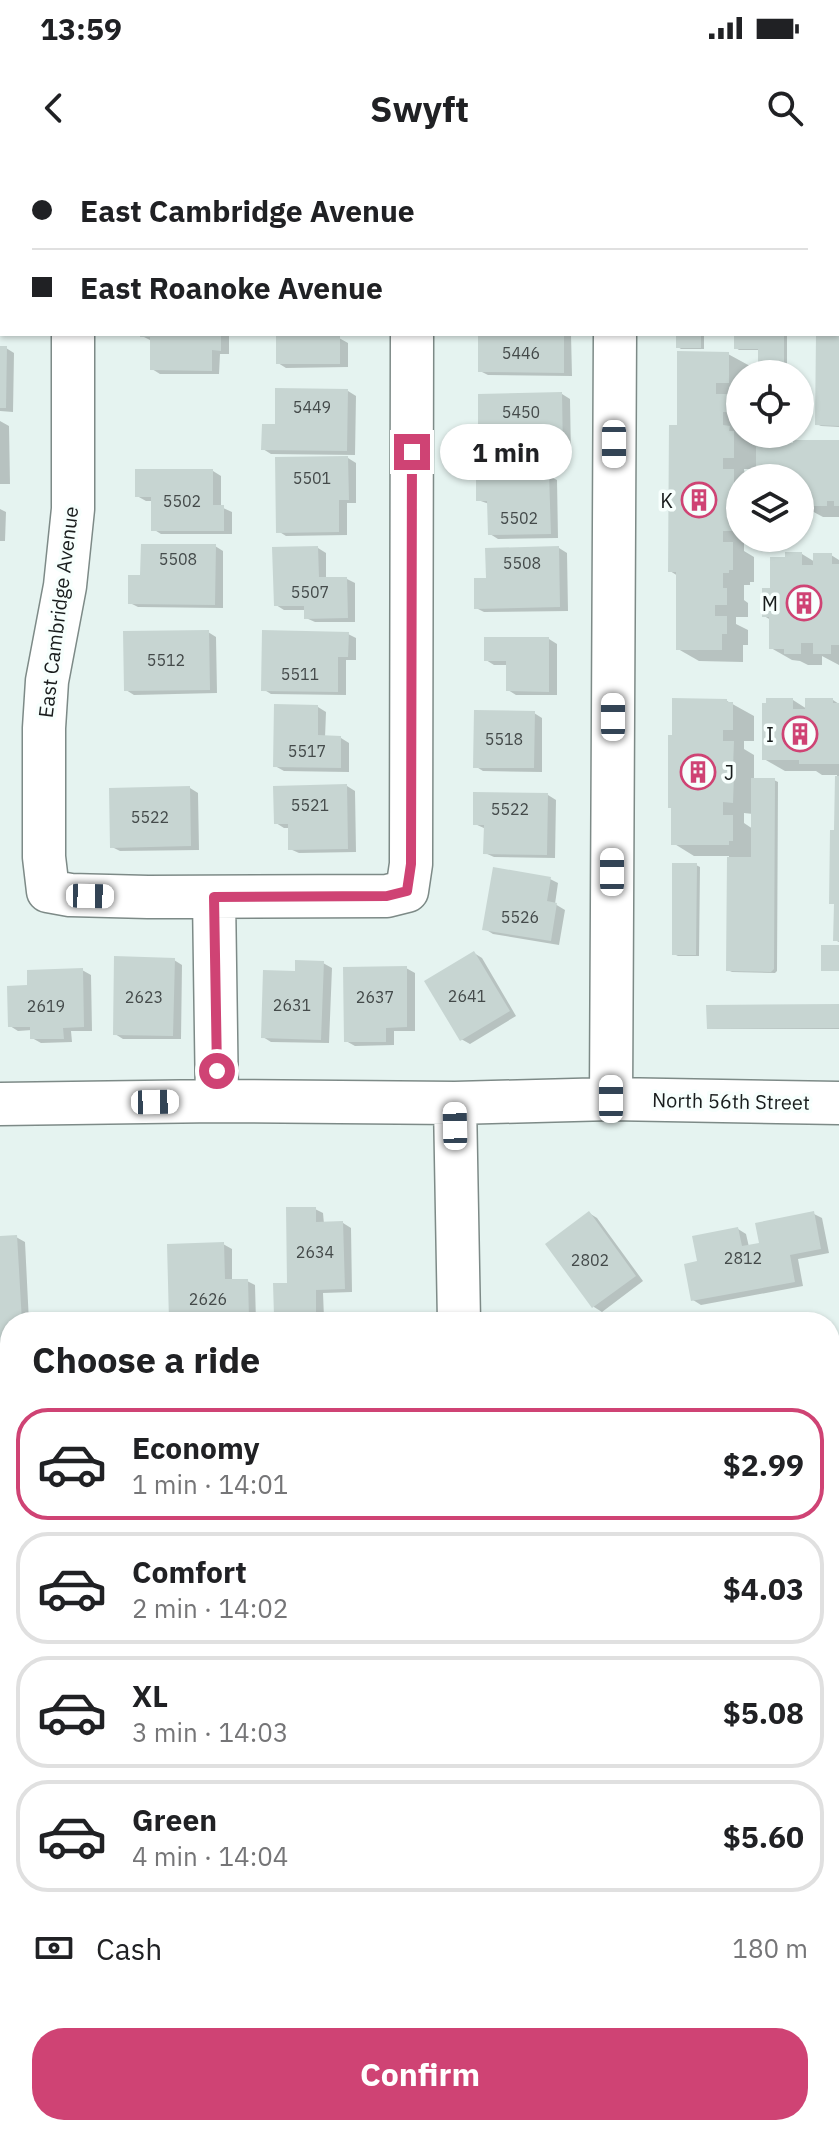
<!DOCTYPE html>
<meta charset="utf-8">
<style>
:root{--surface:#fff;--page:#f6f6f6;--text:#202124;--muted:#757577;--line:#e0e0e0;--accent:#cf4374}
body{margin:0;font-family:"IBM Plex Sans",sans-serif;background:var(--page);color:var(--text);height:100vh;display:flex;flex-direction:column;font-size:30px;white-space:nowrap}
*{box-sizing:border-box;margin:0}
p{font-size:26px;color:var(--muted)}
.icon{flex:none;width:44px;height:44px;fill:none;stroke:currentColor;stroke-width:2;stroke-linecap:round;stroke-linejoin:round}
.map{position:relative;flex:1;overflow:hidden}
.sheet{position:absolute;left:0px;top:1152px;width:840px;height:824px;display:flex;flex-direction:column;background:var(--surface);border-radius:32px 32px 0 0;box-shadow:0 2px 6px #0004}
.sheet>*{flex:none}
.top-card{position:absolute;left:0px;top:0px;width:840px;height:176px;box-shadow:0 2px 6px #0004;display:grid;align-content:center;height:176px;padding:0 32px;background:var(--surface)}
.buttons{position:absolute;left:726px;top:200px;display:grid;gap:16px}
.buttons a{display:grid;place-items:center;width:88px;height:88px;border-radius:50%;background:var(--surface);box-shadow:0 2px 6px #0004;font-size:40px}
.end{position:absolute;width:36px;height:36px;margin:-18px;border:10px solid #cf4374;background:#fff;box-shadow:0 0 0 4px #fff}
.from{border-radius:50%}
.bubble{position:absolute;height:56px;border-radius:28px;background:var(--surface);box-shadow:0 2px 6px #0004;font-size:26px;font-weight:700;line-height:56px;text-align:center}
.car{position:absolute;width:24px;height:48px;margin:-24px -12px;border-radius:10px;box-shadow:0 0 6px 2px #0007;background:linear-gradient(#fff 24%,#345 0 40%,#fff 0 76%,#345 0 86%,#fff 0)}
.top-card b{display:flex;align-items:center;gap:28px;height:76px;font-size:30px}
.top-card b+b{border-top:2px solid var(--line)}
.top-card i{width:20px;height:20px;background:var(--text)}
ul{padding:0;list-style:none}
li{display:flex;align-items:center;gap:24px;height:112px;margin:0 16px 12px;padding:0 16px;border:4px solid var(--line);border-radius:32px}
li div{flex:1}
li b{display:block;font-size:30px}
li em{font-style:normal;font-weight:700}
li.on{border-color:var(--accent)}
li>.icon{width:72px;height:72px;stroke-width:1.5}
h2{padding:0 32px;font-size:36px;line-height:96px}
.pay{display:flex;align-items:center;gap:20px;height:88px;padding:0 32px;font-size:30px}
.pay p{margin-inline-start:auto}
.action{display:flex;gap:16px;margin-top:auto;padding:16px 32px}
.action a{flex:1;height:92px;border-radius:32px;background:var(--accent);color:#fff;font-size:32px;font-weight:700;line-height:92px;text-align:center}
.status{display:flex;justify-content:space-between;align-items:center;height:56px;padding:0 40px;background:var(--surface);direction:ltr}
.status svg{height:22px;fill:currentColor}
header{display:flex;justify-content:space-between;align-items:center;height:104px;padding:0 32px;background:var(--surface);font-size:36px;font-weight:700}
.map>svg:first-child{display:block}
.shadow{fill:#0003;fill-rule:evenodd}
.building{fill:#c7d5d2}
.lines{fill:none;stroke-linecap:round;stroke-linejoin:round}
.minor-casing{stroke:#7d8a87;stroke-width:45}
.minor{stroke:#fff;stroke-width:42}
.route{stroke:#cf4374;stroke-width:10}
.labels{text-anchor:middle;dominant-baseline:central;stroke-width:7;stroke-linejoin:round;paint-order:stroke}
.number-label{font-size:16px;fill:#444a4a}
.poi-label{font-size:20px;fill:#181c1c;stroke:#f7fffd;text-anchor:end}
.street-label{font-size:20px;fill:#181c1c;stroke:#f7fffd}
</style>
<div class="status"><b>13:59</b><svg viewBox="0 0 49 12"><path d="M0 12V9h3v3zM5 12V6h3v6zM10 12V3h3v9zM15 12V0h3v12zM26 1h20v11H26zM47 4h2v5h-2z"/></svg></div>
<header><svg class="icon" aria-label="back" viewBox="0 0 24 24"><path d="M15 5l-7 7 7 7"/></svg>Swyft<svg class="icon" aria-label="search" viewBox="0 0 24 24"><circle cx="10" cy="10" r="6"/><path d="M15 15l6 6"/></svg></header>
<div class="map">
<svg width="839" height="1976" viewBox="0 0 839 1976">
<rect width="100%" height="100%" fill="#e5f3f0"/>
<!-- shadow -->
<path class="shadow" d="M143,0h77v2h-77z
M278,0h81v2h-81z
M482,0h77v2h-77z
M684,0h117v2h-117z
M825,0h14v51l-1,-49h-13z
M0,28h2v63h-2z
M838,131l1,136 -18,-1 -4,-2 1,-90h20z
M0,135h2v29h-2z
M142,174h87v20h-9l-1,20h-59l-8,-5v-28l-10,-5z
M278,174h51v4h10l9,5v24l-62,1 -8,-5z
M480,174h91l1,42 -84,-1 -8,-4z
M678,174h26v15h-23l-3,-2z
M736,174h51v40h-27v-24h-21l-3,-2z
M0,188h6l8,5 -1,59 -13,-1z
M728,194l22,12v8h-10v20h-3v7l3,2v31h4v2l6,4v3l8,4 81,-5v75h-16l-15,-8v8h-8v-12l2,1 -2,-28h-42v-9h-14l1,9h-5v60h15v4h-11v9l10,6v25h-4v3h-6v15l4,3v14h-12v7l12,6v15h-5v17l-44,-1 -21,-12v-73l-8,-5 9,-143z
M348,231l8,5 -1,59 -84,-1 -8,-5 14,-23z
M562,234l8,5 1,57 -72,2 -8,-5v-20l-11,-5z
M0,261l9,5 1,58h-10z
M348,298l8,5v40h-9v32l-61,1 -8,-5z
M213,311l8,5v31l11,5v22h-71l-8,-5v-28h-7l-9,-5z
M549,316l8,4 1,58 -60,1 -8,-5 -1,-30 -11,-4z
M0,349l6,3 -1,29h-5z
M215,386l8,5v57l-85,-1 -8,-4 12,-26z
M318,388l8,5v26h21l8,4v39h-40l-9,-4v-8h-22l-8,-5z
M559,388l8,5 1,58 -84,1 -8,-4z
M802,394l13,8 16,-7 8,5v105l-17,-9v9h-14l-8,-4 -8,-1 -21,-12v-28l-7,-4 7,-6v-8l-7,-4z
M208,472l8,5 1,56 -83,2 -8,-5z
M348,474l8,4v22h-10v35l-75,-1 -8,-5z
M549,479l8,5v51h-41l-8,-5v-25h-14l-8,-5z
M793,540l14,9 26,-9 6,4v238l-4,-2 2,-165h-15l-6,-4h-31l-21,-12z
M727,541l27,15v25h-10v8l10,6v25h20l4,2 -1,189 -2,2 -43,-1 -4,-2 1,-114h-35l-21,-13zM744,653l9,1v15l-9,-6z
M318,547l8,5 -1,26h16l8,5v29l-65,-1 -9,-5z
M534,553l8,5v54l-59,-1 -8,-5z
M347,626l8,5 1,61 -57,1 -9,-4v-21h-6l-8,-5z
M190,628l8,5 1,57 -79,1 -8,-4z
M548,635l8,5 -1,58 -61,-1 -9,-4 1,-24 -11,-5z
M696,705l4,2 -1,89h-21l-4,-2z
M550,719l8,4 -3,21 10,6 -6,35 -66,-11 -8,-5z
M474,793l8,5 34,58 -46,28 -9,-5z
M174,800l8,5 -1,74h-58l-8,-5z
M323,803l9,5 -3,75 -58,-1 -8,-5 34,-64z
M406,808l9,5v58h-21v14l-39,1 -9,-5z
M82,810l9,5 1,56h-21l1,11 -31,1 -9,-5v-8l-14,1 -8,-5 19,-39z
M839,846v23h-127l-3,-2z
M315,1049l8,4 1,11 19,-1 8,5 1,64 -29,1 1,25 -40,1 -8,-5 13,-29z
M589,1053l8,5 46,63 -41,31 -8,-5z
M814,1054l8,4 7,35 -31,6 5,27 -102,19 -8,-5 6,-37 39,-34 8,5 3,13 12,-2z
M16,1077l9,5 4,80h-19v32h-10v-116z
M223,1084l9,5v32h15l8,4 1,37h-81l-4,-2z
M830,1385l9,16v64l-9,5z
M830,1516l9,5v110h-9z
M830,1654h9v121h-9z
M84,1966h54v10h-53z
M323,1966h61v10h-61z
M541,1966h58v7h40l6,3h-104z"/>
<!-- building -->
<path class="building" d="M140,174h81v17l-9,-1v21l-62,-1v-33h-10z
M276,174h45v2h19v28h-64z
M478,174h86v39l-86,-1z
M676,174h25v14h-25z
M734,174h50v40h-26v-25h-24z
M816,174h23v92l-24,-1z
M0,186h7l-1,62h-6z
M677,191l52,1v31h-13v11h12v18h-5v13l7,1 -1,5h5v27h-11v11h11v29h-4v5h4v28h-11v11h10v28h-4v3h-6v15h4v17h-12v11h12v18h-5v16h-46v-78h-8l1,-147h8z
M275,228l73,1 -1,62 -86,-1 1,-26h13z
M562,232l1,61 -74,1v-24h-11v-36z
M793,280h46v66h-5v-5h-7v5h-27v-28h-44v-34l37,-1z
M348,296l1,44h-10v32l-63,1 -1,-76z
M135,309h78v36h11v26h-73v-34h-16z
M549,314l2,60 -63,1 -1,-34h-11v-26z
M141,384h75l-1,61 -87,-1v-29h12z
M318,386l1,31h28l1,41 -44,1v-13h-30l-2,-59z
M559,386l1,61 -86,2v-31h12l-1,-30z
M785,392h17v13h11v-12h19v11h7v81h-8v9h-18v-11h-12v11h-17v-5h-15v-32h-7v-9h7v-9h-7v-11h8v-31h15z
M209,470l1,60 -86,1 -1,-60z
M262,470l87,2 -1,25h-10v35l-77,-1z
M484,477h65v55l-43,-1v-30h-22z
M672,538l55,1v3h6v28h-10v11h11l-1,27h-4v7h5l-1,28 -10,-1v13h10v26h-4v4h-58v-37h-3v-73h4z
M766,538h27v11h12v-11h28v5h6v61h-40v-4h-37v-57h4z
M274,544l44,1v30l23,1v32l-68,-1z
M474,550l61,1 -1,57h-61z
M835,616h4v165h-6l1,-37h-5l1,-74h4z
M751,618h24l-1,191 -3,3 -45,-1 1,-114h24z
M347,624l1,65 -60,1v-26h-14l-1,-38z
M190,626l1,60 -81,2 -1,-60z
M473,632l75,1 -1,62 -64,-1 1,-29h-11z
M672,703h25l-1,92h-24z
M493,707l58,10 -4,24 10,2 -6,38 -69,-11z
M821,785h18v26h-18z
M474,791l36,60 -50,30 -36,-60z
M114,796l61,2 -2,78 -60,-1z
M295,800l29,1 -3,79 -60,-2 2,-68 32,1z
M407,806v61l-21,1v14h-42l-1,-75z
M83,808l1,59 -21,1 1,11h-34v-12h-22l-1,-41 20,-1v-15z
M839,844v24l-132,1 -1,-24z
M286,1047h30v15l27,-1 2,68 -29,1v24l-42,2 -1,-33h14z
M589,1051l47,65 -44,32 -47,-64z
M814,1051l7,38 -31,6 5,27 -104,19 -7,-37 13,-3 -5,-25 46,-9 4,19 17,-3 -4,-20z
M17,1075l5,87h-12v27l-10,1v-114z
M224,1082l1,37h23l1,40 -80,2 -2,-77z
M830,1393l9,16v47l-9,5z
M830,1531h9v96h-9z
M830,1652h9v119h-9z
M834,1807h5v109h-9v-82h5z
M839,1962v14h-26l-1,-10h18v-3z
M82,1966h48v10h-47z
M321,1966h56v10h-56z
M539,1966h52v5h49v5h-101z"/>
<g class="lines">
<!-- minor casing -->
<g class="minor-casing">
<path id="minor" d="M73,2v-2
M413,2v-2
M616,2v-2
M73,174v175l-8,77 -18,95 -3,47v129l4,34 22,4 78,2 239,-1 20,-5 4,-27 1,-530
M214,737l3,204
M611,939l4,-765
M455,943l4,219
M0,944l217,-3 238,2 156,-4 228,4
M830,1237l9,5
M0,1330l10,-24
M0,1871l1,105
M470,1966v10"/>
</g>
<!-- minor -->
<use href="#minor" class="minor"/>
</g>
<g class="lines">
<!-- route -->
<path class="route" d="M217,911l-3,-174 173,-1 20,-5 4,-27 1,-412"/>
</g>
<!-- icons -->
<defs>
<g id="building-ring" transform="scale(1.8)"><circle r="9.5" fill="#f7fffd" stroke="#cf4374" stroke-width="1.5"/><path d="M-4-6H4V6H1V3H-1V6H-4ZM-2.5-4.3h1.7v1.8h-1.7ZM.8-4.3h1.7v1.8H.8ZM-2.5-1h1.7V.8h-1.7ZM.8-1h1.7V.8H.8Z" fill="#cf4374"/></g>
</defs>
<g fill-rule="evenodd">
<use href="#building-ring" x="699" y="340"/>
<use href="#building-ring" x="804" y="443"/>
<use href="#building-ring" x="800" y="574"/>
<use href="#building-ring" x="698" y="612"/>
</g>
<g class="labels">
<!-- number labels -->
<g class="number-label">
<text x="521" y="193">5446</text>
<text x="312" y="247">5449</text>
<text x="521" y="252">5450</text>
<text x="312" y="318">5501</text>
<text x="182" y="341">5502</text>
<text x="519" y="358">5502</text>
<text x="178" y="399">5508</text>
<text x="522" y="403">5508</text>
<text x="310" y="432">5507</text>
<text x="166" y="500">5512</text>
<text x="300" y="514">5511</text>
<text x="504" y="579">5518</text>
<text x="307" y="591">5517</text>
<text x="310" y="645">5521</text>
<text x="510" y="649">5522</text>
<text x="150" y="657">5522</text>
<text x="520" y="757">5526</text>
<text x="467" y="836">2641</text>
<text x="144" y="837">2623</text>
<text x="375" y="837">2637</text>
<text x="292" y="845">2631</text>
<text x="46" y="846">2619</text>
<text x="315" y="1092">2634</text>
<text x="743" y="1098">2812</text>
<text x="590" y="1100">2802</text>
<text x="208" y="1139">2626</text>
</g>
<!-- poi labels -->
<g class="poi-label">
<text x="673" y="340">K</text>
<text x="778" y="443">M</text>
<text x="774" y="574">I</text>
<text x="724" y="612" text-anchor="start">J</text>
</g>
<!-- street labels -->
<g class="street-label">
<text transform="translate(58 452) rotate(-83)">East Cambridge Avenue</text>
<text transform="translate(731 941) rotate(1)">North 56th Street</text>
</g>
</g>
</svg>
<div class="buttons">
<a><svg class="icon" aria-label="locate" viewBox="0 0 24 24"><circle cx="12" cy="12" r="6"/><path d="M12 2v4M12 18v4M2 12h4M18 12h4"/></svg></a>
<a><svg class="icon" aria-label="layers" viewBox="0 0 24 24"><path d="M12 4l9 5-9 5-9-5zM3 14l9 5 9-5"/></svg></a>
</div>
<i class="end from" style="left:217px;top:911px"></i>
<i class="end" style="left:412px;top:292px"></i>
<div class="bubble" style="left:440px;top:264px;width:132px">1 min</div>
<i class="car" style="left:614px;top:284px;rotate:180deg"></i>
<i class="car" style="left:613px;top:557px;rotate:0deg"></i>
<i class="car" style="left:612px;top:712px;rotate:0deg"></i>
<i class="car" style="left:90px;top:736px;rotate:91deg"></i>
<i class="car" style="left:611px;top:939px;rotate:0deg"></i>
<i class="car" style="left:155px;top:942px;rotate:89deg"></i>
<i class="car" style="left:455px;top:966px;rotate:359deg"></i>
<div class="top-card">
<b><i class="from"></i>East Cambridge Avenue</b>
<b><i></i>East Roanoke Avenue</b>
</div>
<section class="sheet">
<h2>Choose a ride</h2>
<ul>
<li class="on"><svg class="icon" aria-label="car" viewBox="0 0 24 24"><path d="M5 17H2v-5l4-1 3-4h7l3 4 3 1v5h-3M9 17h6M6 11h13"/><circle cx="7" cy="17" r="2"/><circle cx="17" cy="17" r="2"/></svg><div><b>Economy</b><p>1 min · 14:01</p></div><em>$2.99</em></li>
<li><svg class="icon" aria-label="car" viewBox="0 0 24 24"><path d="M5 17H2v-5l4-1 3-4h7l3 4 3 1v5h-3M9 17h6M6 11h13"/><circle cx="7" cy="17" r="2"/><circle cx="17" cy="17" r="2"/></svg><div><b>Comfort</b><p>2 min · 14:02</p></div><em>$4.03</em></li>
<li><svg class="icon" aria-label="car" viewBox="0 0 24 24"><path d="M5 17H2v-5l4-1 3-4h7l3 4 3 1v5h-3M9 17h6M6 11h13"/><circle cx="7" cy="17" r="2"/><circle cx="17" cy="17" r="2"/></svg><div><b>XL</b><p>3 min · 14:03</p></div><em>$5.08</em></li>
<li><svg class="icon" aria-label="car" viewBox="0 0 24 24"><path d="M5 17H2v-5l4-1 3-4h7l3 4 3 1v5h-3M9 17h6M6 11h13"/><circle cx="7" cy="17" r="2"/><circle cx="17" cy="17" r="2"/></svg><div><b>Green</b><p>4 min · 14:04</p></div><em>$5.60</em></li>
</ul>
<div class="pay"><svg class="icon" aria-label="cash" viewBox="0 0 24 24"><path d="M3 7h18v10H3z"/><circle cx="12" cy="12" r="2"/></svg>Cash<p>180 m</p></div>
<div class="action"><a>Confirm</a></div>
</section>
</div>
